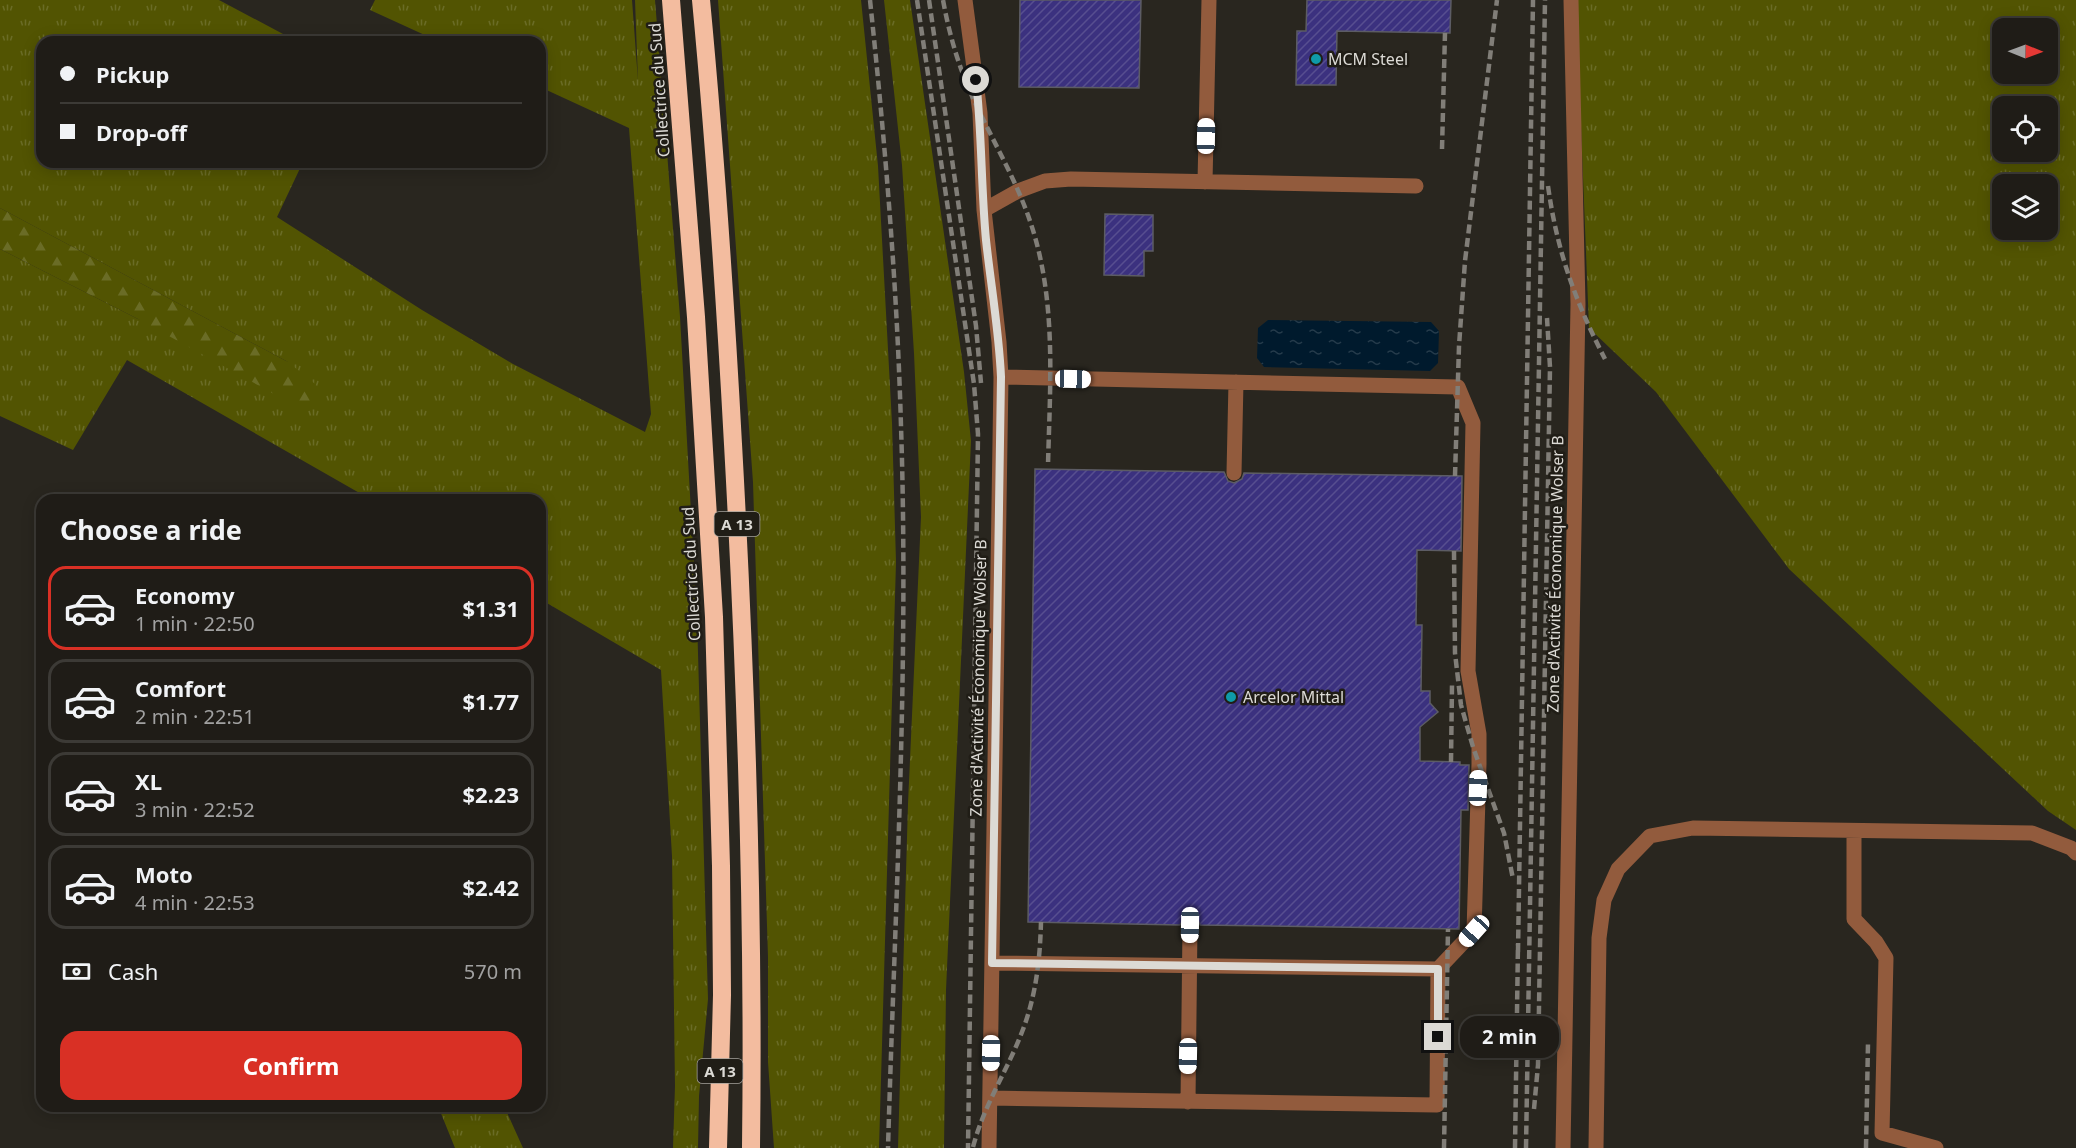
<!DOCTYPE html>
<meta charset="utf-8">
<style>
:root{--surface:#1f1c17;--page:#272520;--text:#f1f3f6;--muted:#a1a1a1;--line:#3c3a36;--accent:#d93025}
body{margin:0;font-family:"Noto Sans",sans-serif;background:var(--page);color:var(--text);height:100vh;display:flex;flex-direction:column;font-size:22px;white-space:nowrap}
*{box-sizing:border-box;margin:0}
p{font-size:20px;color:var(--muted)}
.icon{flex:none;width:33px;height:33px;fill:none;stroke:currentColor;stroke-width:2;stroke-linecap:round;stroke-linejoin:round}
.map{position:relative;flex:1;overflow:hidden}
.panel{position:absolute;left:36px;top:494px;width:510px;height:618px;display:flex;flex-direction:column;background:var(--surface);border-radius:18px;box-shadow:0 3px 15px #0003,0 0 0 2px var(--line)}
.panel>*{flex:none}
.banner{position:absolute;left:36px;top:36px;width:510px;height:132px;border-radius:18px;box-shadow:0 3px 15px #0003,0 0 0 2px var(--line);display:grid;align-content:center;height:132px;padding:0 24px;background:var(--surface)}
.needle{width:39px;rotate:91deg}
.buttons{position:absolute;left:1992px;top:18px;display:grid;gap:12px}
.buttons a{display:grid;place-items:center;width:66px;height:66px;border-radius:12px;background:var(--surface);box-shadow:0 3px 15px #0003,0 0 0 2px var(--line);font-size:30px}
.end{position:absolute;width:27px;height:27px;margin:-14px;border:8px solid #dcdad5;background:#111;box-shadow:0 0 0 3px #111}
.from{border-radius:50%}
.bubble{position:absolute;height:42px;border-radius:18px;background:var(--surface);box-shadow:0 3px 15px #0003,0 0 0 2px var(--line);font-size:20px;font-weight:700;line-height:42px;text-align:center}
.car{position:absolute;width:18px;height:36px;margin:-18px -9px;border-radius:8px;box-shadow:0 0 4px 2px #0007;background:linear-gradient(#fff 24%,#345 0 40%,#fff 0 76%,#345 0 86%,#fff 0)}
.banner b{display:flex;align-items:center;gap:21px;height:57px;font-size:22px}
.banner b+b{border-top:2px solid var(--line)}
.banner i{width:15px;height:15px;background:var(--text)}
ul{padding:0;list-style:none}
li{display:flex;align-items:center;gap:18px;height:84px;margin:0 12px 9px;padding:0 12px;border:3px solid var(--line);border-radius:18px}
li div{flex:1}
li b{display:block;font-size:22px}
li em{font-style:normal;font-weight:700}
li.selected{border-color:var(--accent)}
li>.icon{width:54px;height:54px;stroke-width:1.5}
h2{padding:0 24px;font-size:27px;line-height:72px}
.pay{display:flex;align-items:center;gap:15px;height:66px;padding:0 24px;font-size:22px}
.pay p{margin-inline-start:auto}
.button{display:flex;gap:12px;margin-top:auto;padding:12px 24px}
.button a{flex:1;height:69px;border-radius:18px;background:var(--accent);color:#fff;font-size:24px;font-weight:700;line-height:69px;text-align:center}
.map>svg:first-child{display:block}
.grass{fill:url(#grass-tufts);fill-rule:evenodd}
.forest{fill:url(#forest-firs)}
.water{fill:url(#water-ripples)}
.building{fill:url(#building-hatch);stroke:#5c5c64;stroke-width:1.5}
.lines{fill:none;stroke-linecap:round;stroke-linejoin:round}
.minor{stroke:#925b3d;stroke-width:15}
.highway{stroke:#f3bc9f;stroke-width:18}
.rail{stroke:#817e78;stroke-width:4.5;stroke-dasharray:9 4.5;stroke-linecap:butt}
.route{stroke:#dcdad5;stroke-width:8}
.culture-dot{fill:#0f9aa8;stroke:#201d16;stroke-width:2}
.labels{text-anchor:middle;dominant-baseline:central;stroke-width:5;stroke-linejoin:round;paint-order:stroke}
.shield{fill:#201d16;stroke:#a4a19c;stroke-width:1.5}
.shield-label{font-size:15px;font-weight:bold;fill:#dcdad5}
.poi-label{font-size:16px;fill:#dcdad5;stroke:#201d16;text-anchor:start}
.street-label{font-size:16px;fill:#dcdad5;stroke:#201d16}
</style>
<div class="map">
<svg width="2076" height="1148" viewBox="0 0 2076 1148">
<defs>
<pattern id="grass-tufts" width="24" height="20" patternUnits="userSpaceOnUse" patternTransform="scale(1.5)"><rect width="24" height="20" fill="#525402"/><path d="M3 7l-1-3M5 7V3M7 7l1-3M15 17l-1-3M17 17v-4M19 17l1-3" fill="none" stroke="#6a6c26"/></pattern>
<pattern id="forest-firs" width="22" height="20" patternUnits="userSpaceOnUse" patternTransform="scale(1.5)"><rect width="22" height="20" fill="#525402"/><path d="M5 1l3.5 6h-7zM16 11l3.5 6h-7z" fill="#6a6c26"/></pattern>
<pattern id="water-ripples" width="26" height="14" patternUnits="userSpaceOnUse" patternTransform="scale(1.5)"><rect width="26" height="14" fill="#001a2d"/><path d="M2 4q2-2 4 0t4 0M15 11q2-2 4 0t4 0" fill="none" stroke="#253b4b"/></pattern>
<pattern id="building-hatch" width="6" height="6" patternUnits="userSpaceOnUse" patternTransform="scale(1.5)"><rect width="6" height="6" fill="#3b317f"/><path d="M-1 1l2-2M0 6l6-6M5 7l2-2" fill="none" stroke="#574e90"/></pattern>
</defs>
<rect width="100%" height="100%" fill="#29261f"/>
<!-- grass -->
<path class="grass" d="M0,0h219l79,42h-256v120h261l-26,55 145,93 91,54 132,68 6,-18 -22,-286 -89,-41v-45h-100l-70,-32 5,-10h257l6,81 -3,-81h20l25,317 17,302 11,380 -9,97 -1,52h-25l2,-62 -3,-230 -11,-186 -121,-71v-99l-170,-1 -243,-139 -54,90 -73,-34v-167l138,70 150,43 -288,-154z
M718,0h143l17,166 14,257 4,139 -17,586h-105l-6,-86v-105l-15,-475z
M884,0h26l54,372 7,69 -25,549 -2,158h-46l10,-344 13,-287 -7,-164 -12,-188z
M1576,0h500v830l-28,-19 -259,-242 -133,-177 -67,-64zM2002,28h46v46h-46zM2002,106h46v46h-46zM2002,184h46v46h-46z
M438,1106h66l19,42h-68z"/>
<!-- forest -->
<path class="forest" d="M0,208l288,154 37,30 -22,18 -165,-91 -138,-70z"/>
<!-- water -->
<path class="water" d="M1268,320l163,2 8,9 -1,32 -8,8 -166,-4 -7,-9 1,-30z"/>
<!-- building -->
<path class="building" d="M1020,0h121l-2,88 -120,-1z
M1307,0h144l-1,33 -113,-2 -1,54h-40l1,-54h9z
M1105,214l48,1v36h-9v25l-40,-1z
M1035,469l189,3 4,9 6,2 8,-4 2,-6 218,3 -1,75 -44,-1 -1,75h6l-1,66h9v12l8,9 -18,15v34l40,1v3h9l-1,45h-7l-2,119 -259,-4 -2,-5 -7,-5 -6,2 -5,8 -152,-3z"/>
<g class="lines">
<!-- minor -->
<path class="minor" d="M965,0l15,113 4,97 15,132 2,35 -12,771
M1205,182l4,-182
M984,210l34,-19 27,-10 26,-2 345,7
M1001,377l457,10 15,36 -5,248 11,63v30l-5,167 -36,38
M1234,473l2,-91
M1854,831v88l22,23 10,16 -4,175 54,15
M990,1098l447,7 1,-136 -446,-6
M1188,1102l2,-177
M1563,1148l15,-844 -7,-304
M1596,1148l3,-210 5,-38 14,-31 32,-33 43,-8 339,5 39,15 5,5"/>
<!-- highway -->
<path class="highway" d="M671,0l25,317 18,300 7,249 1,129 -4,153
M701,0c14,148 24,296 32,444 13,234 21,469 18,704"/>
<!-- rail -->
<path class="rail" d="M870,0c15,142 27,284 31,426 8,241 -6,482 -13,722
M917,0l57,384 4,50 -10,714
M929,0l47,326 5,57
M943,0c6,33 15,65 29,96 19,42 43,81 58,125 27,79 20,162 18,244
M1442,149l3,-116
M1548,186c9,65 27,115 57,173
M1455,476l4,-130 6,-85 32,-261
M1454,551l1,102 6,52 12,42 31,86 9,46
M1451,762l1,-77
M1518,952l15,-952
M1534,1109l4,-44 12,-698 -3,-49
M973,1147c11,-42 34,-76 49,-115 14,-36 18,-72 19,-110
M1444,1148l4,-219
M1515,1148l3,-204
M1526,1148l19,-1148
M1866,1148l2,-105"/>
</g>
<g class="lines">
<!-- route -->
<path class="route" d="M976,80c6,53 5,107 10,160 5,46 13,91 15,137l-9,586 446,6v68"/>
</g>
<!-- markers -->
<g class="culture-dot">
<circle cx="1316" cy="59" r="6"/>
<circle cx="1231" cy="697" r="6"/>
</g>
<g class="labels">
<!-- shield labels -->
<g class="shield">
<rect x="714.5" y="512" width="45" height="24" rx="4.5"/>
<rect x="697.5" y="1059" width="45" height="24" rx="4.5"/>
</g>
<g class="shield-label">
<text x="737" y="524">A 13</text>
<text x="720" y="1071">A 13</text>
</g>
<!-- poi labels -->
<g class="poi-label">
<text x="1328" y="59">MCM Steel</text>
<text x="1243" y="697">Arcelor Mittal</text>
</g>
<!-- street labels -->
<g class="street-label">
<text transform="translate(659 90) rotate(-94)">Collectrice du Sud</text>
<text transform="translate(691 574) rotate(-93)">Collectrice du Sud</text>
<text transform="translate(1555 574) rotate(-89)">Zone d'Activité Économique Wolser B</text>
<text transform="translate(978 678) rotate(-89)">Zone d'Activité Économique Wolser B</text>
</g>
</g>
</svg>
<div class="buttons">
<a><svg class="needle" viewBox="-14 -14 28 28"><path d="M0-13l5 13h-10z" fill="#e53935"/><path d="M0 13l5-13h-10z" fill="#a1a1a1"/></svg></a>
<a><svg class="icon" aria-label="locate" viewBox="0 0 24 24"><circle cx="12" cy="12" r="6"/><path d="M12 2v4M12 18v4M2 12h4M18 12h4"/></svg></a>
<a><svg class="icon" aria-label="layers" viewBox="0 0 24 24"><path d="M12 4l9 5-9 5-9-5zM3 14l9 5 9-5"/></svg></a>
</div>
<i class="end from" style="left:976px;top:80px"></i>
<i class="end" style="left:1438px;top:1037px"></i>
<div class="bubble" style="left:1460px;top:1016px;width:99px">2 min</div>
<i class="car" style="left:1206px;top:136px;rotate:1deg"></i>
<i class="car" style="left:1073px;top:379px;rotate:91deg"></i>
<i class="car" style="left:1478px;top:788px;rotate:2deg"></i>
<i class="car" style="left:1190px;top:925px;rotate:181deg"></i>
<i class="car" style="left:1474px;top:931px;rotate:222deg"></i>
<i class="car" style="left:991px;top:1053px;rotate:181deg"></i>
<i class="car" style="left:1188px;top:1056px;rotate:181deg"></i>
<div class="banner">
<b><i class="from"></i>Pickup</b>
<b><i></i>Drop-off</b>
</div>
<section class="panel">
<h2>Choose a ride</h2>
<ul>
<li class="selected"><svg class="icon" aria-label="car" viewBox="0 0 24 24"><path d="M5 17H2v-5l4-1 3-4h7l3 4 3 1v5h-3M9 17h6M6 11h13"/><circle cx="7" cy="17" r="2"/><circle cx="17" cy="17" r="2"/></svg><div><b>Economy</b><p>1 min · 22:50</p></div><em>$1.31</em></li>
<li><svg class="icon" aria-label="car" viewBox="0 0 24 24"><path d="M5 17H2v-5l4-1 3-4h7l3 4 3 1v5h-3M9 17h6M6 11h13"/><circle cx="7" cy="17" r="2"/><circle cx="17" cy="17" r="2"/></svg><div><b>Comfort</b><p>2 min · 22:51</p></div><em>$1.77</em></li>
<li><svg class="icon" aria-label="car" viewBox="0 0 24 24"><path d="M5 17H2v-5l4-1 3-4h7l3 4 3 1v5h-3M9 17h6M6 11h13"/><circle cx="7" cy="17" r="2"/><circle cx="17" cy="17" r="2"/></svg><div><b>XL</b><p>3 min · 22:52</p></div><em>$2.23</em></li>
<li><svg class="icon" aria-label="car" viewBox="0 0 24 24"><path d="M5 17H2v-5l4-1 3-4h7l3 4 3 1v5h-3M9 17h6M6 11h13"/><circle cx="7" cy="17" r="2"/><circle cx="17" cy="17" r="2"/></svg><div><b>Moto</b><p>4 min · 22:53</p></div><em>$2.42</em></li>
</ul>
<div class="pay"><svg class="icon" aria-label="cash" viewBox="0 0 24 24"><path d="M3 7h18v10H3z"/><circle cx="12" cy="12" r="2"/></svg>Cash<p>570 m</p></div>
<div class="button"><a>Confirm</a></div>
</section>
</div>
